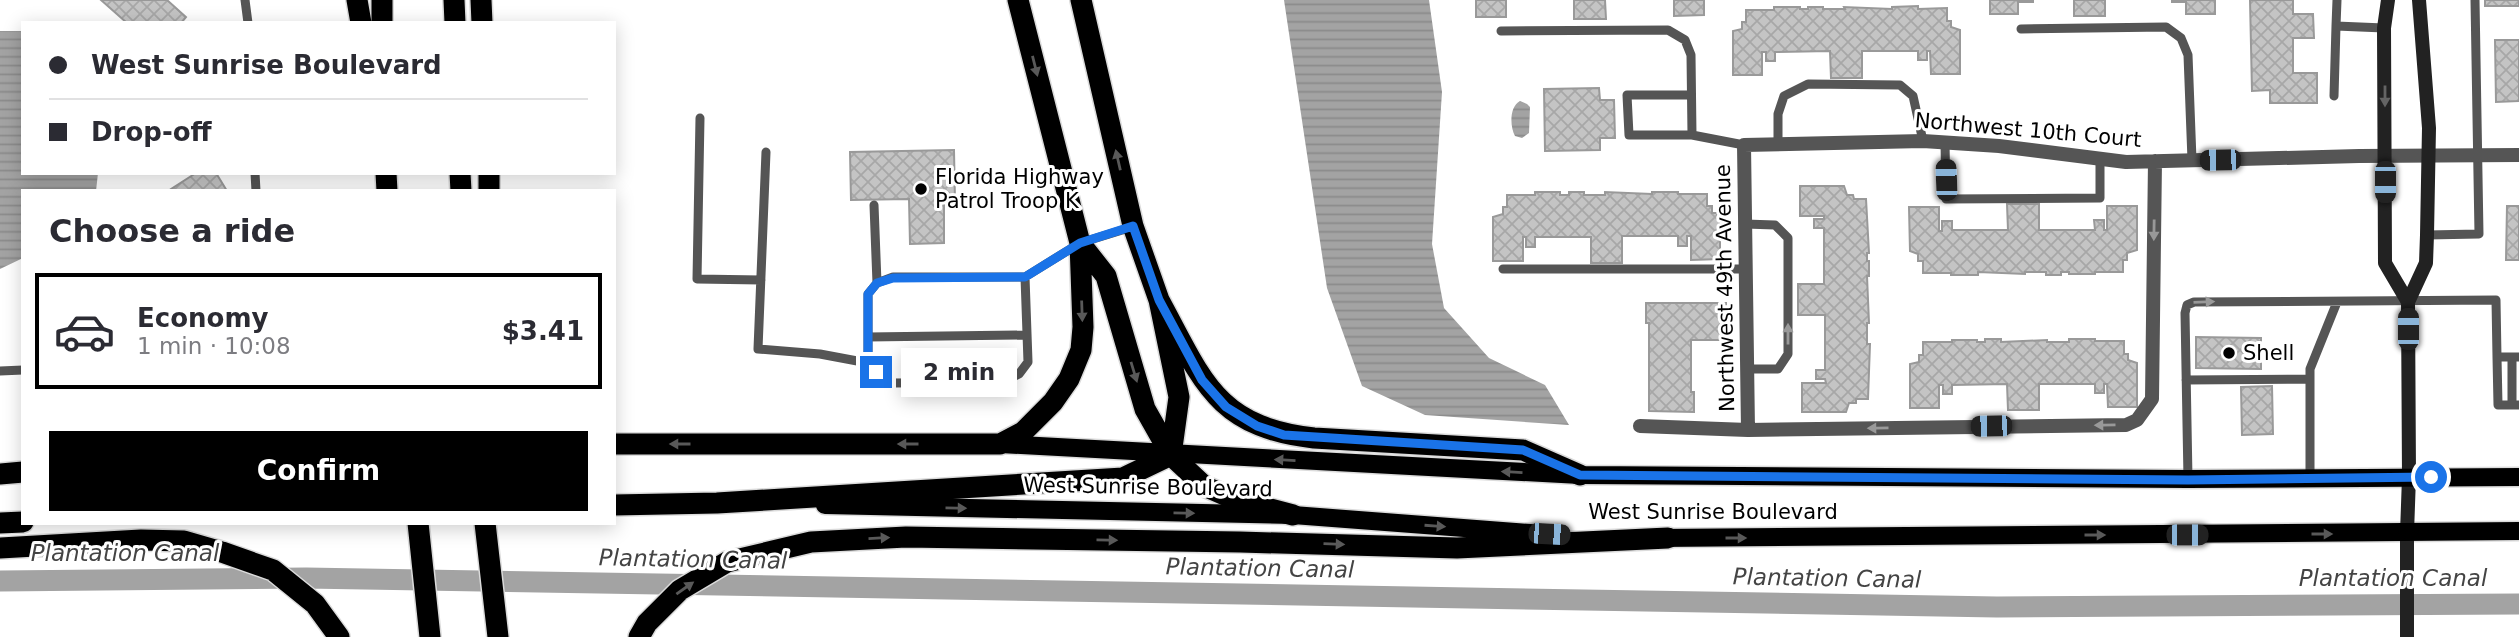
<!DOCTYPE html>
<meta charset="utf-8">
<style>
:root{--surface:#fff;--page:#f7f7f7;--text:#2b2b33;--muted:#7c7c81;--line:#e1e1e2;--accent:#000}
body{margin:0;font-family:"DejaVu Sans",sans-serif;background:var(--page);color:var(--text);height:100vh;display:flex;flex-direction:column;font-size:26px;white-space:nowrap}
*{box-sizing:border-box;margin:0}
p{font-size:23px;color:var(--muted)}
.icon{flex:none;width:38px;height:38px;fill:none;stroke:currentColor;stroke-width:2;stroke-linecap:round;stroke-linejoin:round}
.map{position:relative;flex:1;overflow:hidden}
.details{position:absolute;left:21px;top:189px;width:595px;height:336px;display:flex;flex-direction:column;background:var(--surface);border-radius:0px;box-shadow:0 4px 18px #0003}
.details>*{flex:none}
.banner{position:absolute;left:21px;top:21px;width:595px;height:154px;border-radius:0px;box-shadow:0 4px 18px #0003;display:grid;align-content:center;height:154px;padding:0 28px;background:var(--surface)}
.end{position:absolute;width:32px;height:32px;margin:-16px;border:9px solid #1a73e8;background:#fff;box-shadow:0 0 0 4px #fff}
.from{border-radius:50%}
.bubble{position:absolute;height:49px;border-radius:0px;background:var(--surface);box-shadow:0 4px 18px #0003;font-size:23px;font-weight:700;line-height:49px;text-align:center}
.car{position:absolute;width:21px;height:42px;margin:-21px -10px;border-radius:9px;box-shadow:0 0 5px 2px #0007;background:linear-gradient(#222 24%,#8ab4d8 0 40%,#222 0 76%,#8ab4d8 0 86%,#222 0)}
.banner b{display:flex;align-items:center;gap:24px;height:66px;font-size:26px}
.banner b+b{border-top:2px solid var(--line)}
.banner i{width:18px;height:18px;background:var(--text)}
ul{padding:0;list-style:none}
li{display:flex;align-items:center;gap:21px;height:116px;margin:0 14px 10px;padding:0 14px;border:4px solid transparent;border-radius:0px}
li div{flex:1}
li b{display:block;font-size:26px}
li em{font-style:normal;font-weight:700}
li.selected{border-color:var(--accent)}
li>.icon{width:63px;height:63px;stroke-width:1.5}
h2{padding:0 28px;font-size:32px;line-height:84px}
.cta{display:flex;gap:14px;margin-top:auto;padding:14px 28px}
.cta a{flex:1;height:80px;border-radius:0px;background:var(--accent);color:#fff;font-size:28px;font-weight:700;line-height:80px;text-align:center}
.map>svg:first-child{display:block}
.water{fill:url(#water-rules)}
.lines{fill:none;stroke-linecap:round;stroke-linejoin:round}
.canal{stroke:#a3a3a3;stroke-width:21}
.building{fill:url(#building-cross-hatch);stroke:#999;stroke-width:2}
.primary-casing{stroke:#dbdbdb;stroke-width:21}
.highway-casing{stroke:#dbdbdb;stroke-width:24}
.lane{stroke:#555;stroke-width:9}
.street{stroke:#555;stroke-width:14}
.secondary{stroke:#222;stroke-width:14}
.primary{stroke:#000;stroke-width:18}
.highway{stroke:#000;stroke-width:21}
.oneway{fill:#595959}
.oneway2{fill:#646464}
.oneway3{fill:#999}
.route{stroke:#1a73e8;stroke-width:9}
.poi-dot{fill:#000;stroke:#fff;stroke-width:2.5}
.labels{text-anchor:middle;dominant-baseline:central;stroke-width:6;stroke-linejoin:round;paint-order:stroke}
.street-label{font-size:21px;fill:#000;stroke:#fff}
.poi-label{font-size:21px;fill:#000;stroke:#fff;text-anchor:start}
.water-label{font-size:23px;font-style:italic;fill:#444;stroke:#fff}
</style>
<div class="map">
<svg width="2519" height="637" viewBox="0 0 2519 637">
<defs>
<pattern id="water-rules" width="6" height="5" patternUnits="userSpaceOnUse" patternTransform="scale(1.75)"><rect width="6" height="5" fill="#a3a3a3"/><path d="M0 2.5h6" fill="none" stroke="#8b8b8b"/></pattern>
<pattern id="building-cross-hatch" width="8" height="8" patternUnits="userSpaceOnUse" patternTransform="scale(1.75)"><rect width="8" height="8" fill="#c4c4c4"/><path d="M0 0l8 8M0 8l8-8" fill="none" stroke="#a7a7a7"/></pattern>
</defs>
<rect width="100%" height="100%" fill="#fff"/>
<!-- water -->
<path class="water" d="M1284,0h145l13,92 -10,152 12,64 45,50 56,27 24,40 -144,-10 -63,-29 -35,-98z
M0,31h23v142h75l-2,18h-73v67l-23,11z
M1520,101l7,3 3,3 -1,26 -7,5 -7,-2c-5,-9 -6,-29 5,-35z"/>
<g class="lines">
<!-- canal -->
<path class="canal" d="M0,581l306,-3 1691,29 522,-3"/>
</g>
<!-- building -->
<path class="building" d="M101,0h66l19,17 -5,6h-54z
M1476,0h30v17h-30z
M1574,0h31l1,19h-32z
M1674,0h30v15l-30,1z
M1990,0h43v2h-15v12h-28z
M2074,0h31v16h-31z
M2172,0h43v14h-29v-12h-14z
M2250,0h43v14h20l1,24h-21v35h24v30h-47v-13l-18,1z
M2485,0h34v6h-34z
M1918,6v3l29,-1v13h4v6l9,3v44h-29l-1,-23h-3v9h-9v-9h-56v27h-31l-1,-27 -55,1v9h-9v-9h-4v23h-29v-44l9,-2v-7h4v-12h28v-3h26v2h8v-2h15v2h22l-1,-2 48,2v-2z
M2495,40h24v61l-23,1z
M1599,88l1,12h14l1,38h-15v12l-55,1 -1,-62z
M954,150l1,51h-11v42l-34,1 -1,-45 -58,1 -1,-48z
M196,173h20l11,18h-59z
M1800,186h44l3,9h6l1,4h12l3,54h-2v8h2v15h-2l2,47h-2v21h3l-2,55h-12v4h-7l-3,9h-44v-29h24l-1,-4h-9v-9h9v-55h-27v-31h26v-56h-10v-9h10v-3h-24z
M1535,192h25v3h9v-3h15v3h21v-3l47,2v-2h26v2h29v12h5v7h5v3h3v43l-29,1v-24h-4v10h-9v-10h-56v27h-31v-26h-56v10h-9v-10h-3v24h-30v-44l10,-3v-7h4v-12h28z
M2007,204h32v26h56l-1,-10h10v10h3v-24h30v44l-10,3v7h-4v12h-28v2h-26v-2h-8v3h-15v-3h-21v2l-47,-2v3h-27v-2h-28v-12h-5v-7l-8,-3 -1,-44h30v24h3v-10h10v9h56z
M2507,206h12v54h-13z
M1646,303h80v37h-35v52h3v20l-45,-1v-88h-3z
M2196,337l65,1v31l-65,-1z
M1985,339h16v3l46,-2v2h22v-3h26v2h29v13h4v6l9,3v44h-29l-1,-23h-3v9h-9v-9h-56v26h-31l-1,-26 -55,1v9h-9v-9h-4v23h-29v-44l9,-2v-7h4v-13h29v-2h25v2h8z
M2272,386l1,48 -31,1 -1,-48z"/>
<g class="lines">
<!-- primary casing -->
<g class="primary-casing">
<path id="primary" d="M1000,444l580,31 608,4 331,-2
M825,505l468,10 263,20
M1657,538l862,-7"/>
</g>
<!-- highway casing -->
<g class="highway-casing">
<path id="highway" d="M357,0l4,23
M382,0v23
M454,0l1,23
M481,0l1,23
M1081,0l52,226 26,74 20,97 -8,58
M386,173l1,18
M460,173l1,18
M489,173v18
M1080,243l26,33 39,133 26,46 33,31 32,14 57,15
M1159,300c43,79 56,127 155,138l209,12 57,25
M614,444h386l23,-12 30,-30 16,-23 12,-29 2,-23 -3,-84 -62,-243
M0,474l23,-2
M614,505l103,-2 406,-25 48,-23
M0,523l23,-1
M418,523l12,114
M485,523l13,114
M0,548l141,-8 43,1 38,11 51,18 42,34 24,33
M639,637l8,-14 33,-33 47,-28 84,-20 95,-5 334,5 217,6 211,-10"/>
</g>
<!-- lane -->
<path class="lane" d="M245,0l3,23
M2336,26l1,-26
M2021,29l145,-2 15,11 7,17 4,105
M1501,31l167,-1 17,10 6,15 1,80 52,10
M1691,95h-64l2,40h63
M2334,96l2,-70 48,2
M700,118l-3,161 64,1
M1945,142l1,57 154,-1v-39
M1778,143v-29l6,-18 24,-12 92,1 13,11 10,45
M766,152l-8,197 62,5 48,9
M255,173l1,18
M874,205l3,78
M1745,224l30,1 13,13v116l-10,15h-31
M2427,235l52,-1 -4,-234
M1503,269h242
M1025,277h-132l-16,6 -9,11v69l8,9 19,11 107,-1 17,-8 9,-12 -3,-85 55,-34 52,-16
M868,337l159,-2
M2497,357l1,48h21
M2512,357v48
M0,371l23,-1
M2186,380l124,-1
M2310,478v-109l27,-67
M2188,479l-3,-166 2,-8 7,-3 302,-2 1,57h22"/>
<!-- street -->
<path class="street" d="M1640,426l108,4 378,-5 11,-5 15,-21 3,-238
M1748,430l-4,-285 179,-4 76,5 127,16 233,-6 160,-1"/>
<!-- secondary -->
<path class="secondary" d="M2388,0l-4,28 1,235 23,39
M2407,637v-104l2,-56 -1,-175 18,-39 1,-28 2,-107 -10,-128"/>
<!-- primary -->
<use href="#primary" class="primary"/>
<!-- highway -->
<use href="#highway" class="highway"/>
</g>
<!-- one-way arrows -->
<defs><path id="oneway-solid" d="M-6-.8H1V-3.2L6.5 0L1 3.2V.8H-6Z" transform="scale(1.75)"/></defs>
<g class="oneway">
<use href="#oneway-solid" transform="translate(1035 66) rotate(76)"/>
<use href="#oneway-solid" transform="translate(1118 160) rotate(-103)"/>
<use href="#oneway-solid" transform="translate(1082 311) rotate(88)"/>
<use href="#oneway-solid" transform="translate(1134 372) rotate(73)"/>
<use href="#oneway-solid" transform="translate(680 444) rotate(-180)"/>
<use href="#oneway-solid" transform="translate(908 444) rotate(-180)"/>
<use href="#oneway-solid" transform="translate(1285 460) rotate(-177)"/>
<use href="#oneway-solid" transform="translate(1512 472) rotate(-177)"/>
<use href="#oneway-solid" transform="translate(956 508) rotate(1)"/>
<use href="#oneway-solid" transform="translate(1184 513) rotate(1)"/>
<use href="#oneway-solid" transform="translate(1435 526) rotate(4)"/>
<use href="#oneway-solid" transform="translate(2322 534)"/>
<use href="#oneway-solid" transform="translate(2095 535)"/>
<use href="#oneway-solid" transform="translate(879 538) rotate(-3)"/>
<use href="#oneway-solid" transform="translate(1736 538)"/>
<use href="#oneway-solid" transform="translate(1107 540) rotate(1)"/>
<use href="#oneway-solid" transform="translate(1334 544) rotate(2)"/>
<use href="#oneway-solid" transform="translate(685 588) rotate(-35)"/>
</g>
<use class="oneway2" href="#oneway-solid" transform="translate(2385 96) rotate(90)"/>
<g class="oneway3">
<use href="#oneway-solid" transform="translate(2154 230) rotate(91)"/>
<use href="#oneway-solid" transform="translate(2204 302) rotate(-2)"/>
<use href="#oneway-solid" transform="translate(1788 334) rotate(-90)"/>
<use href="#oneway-solid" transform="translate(2105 425) rotate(179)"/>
<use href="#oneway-solid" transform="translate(1878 428) rotate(179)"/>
</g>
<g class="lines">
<!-- route -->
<path class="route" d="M876,372l-8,-9v-69l9,-11 16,-5 132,-1 55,-34 53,-17 26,74 43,80 24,27 31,19 27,9 239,15 57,25 608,5 243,-3"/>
</g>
<!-- markers -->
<g class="poi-dot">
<circle cx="921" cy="189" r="7"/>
<circle cx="2229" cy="353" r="7"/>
</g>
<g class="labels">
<!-- street labels -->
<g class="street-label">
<text transform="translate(2028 130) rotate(5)">Northwest 10th Court</text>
<text transform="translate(1725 288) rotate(-91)">Northwest 49th Avenue</text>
<text transform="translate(1148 487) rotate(1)">West Sunrise Boulevard</text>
<text x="1713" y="512">West Sunrise Boulevard</text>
</g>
<!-- poi labels -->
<g class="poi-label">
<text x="935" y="177">Florida Highway<tspan x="935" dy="24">Patrol Troop K</tspan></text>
<text x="2243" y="353">Shell</text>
</g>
<!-- water labels -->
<g class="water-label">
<text x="125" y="553">Plantation Canal</text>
<text transform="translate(693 559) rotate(1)">Plantation Canal</text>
<text transform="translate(1260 568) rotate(1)">Plantation Canal</text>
<text transform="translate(1827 578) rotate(1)">Plantation Canal</text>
<text x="2393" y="578">Plantation Canal</text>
</g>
</g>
</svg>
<i class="end from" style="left:2431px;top:477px"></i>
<i class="end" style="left:876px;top:372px"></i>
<div class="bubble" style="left:901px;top:348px;width:116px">2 min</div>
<i class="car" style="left:2220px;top:160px;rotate:269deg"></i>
<i class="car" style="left:1946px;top:180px;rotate:358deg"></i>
<i class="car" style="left:2385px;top:182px;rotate:180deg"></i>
<i class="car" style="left:2408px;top:329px;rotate:0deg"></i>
<i class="car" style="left:1991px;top:426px;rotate:269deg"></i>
<i class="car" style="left:1549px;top:534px;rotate:93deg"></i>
<i class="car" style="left:2187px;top:535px;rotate:90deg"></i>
<div class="banner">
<b><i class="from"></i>West Sunrise Boulevard</b>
<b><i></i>Drop-off</b>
</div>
<section class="details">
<h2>Choose a ride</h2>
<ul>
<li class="selected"><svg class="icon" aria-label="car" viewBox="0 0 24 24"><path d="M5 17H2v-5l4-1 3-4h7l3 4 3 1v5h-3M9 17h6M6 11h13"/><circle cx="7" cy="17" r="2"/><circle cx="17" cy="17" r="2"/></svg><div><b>Economy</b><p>1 min · 10:08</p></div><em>$3.41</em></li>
</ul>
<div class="cta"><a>Confirm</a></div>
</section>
</div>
